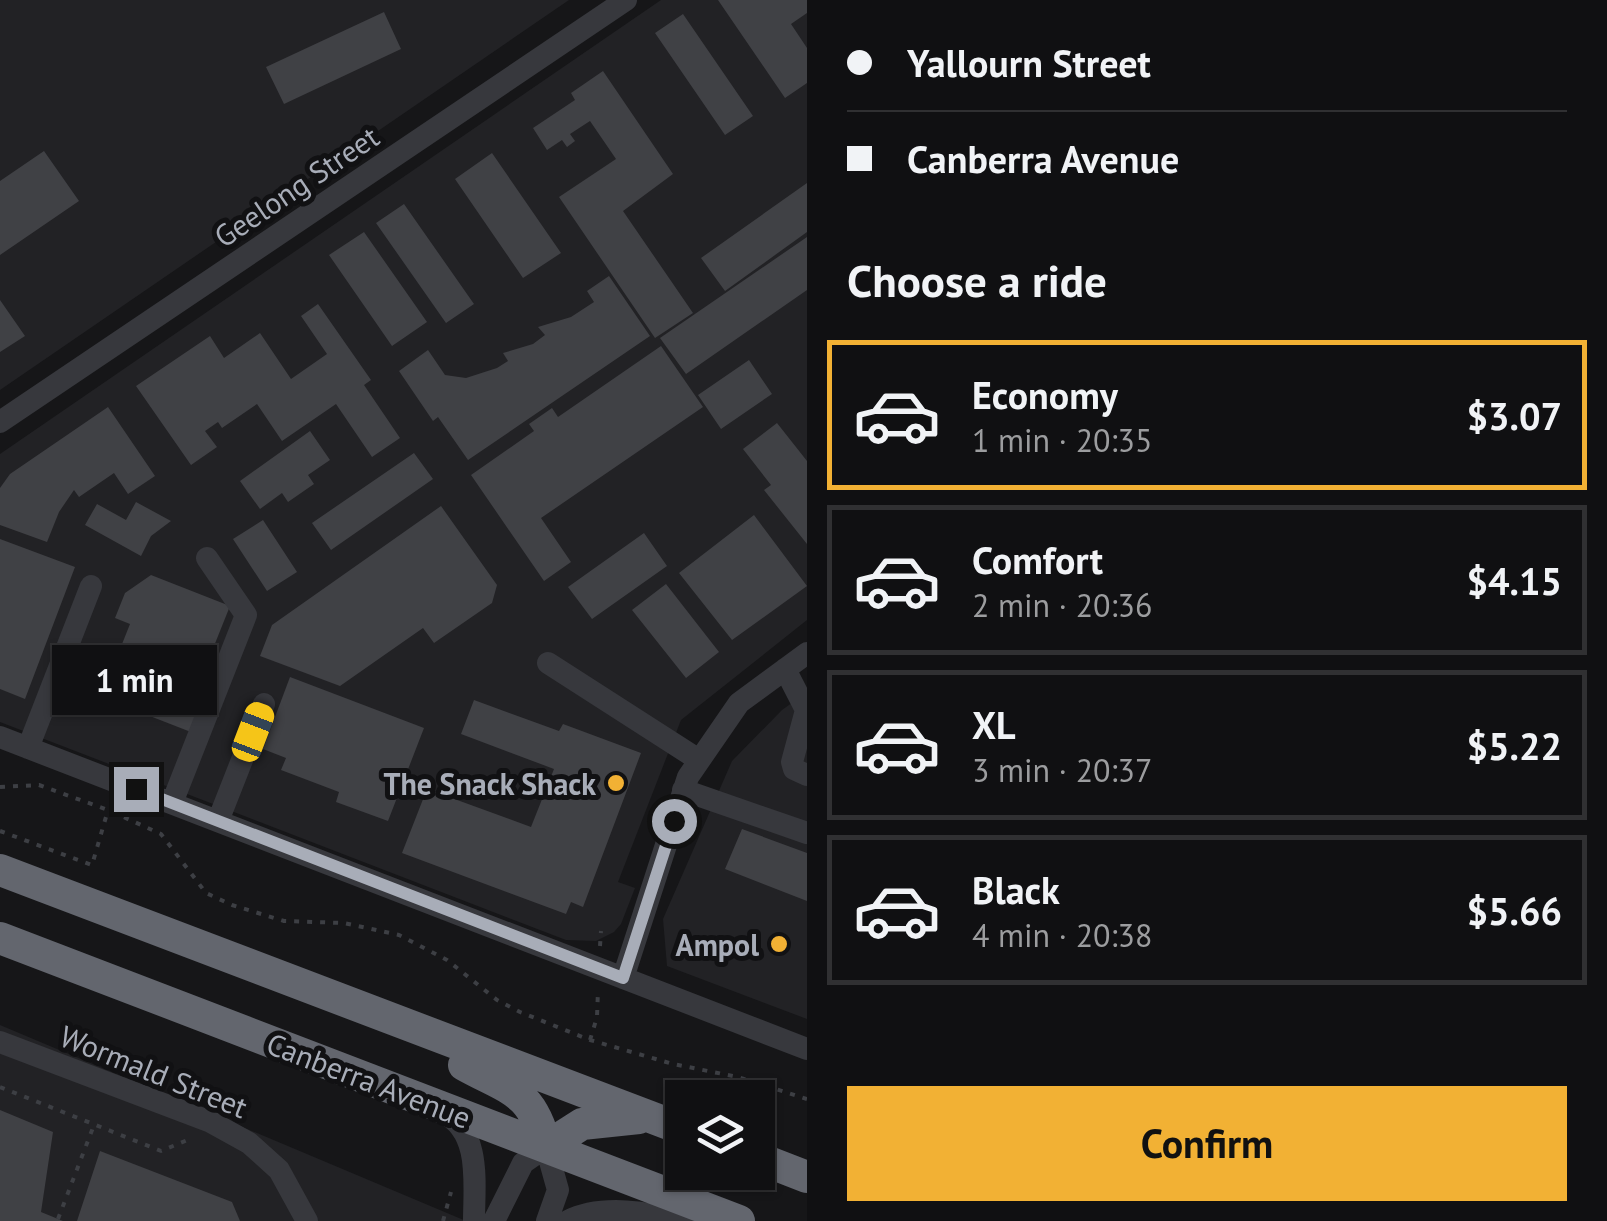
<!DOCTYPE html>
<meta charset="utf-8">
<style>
:root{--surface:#101012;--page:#1e1e20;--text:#f1f3f6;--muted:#9c9d9f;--line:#303032;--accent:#f2b134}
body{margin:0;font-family:"PT Sans",sans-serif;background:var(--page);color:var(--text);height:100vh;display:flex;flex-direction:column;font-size:38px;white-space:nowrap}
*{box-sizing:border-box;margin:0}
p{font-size:32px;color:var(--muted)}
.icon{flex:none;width:55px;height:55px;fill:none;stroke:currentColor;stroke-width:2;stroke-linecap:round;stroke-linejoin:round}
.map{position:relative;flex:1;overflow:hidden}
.drawer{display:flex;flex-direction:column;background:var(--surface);width:800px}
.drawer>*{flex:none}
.top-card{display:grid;align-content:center;height:220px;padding:0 40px;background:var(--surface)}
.tools{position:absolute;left:665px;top:1080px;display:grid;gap:20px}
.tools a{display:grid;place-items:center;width:110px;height:110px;border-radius:0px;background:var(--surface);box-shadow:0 2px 8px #0004,0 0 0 2px var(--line);font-size:50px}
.end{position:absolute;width:45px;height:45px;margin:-22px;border:12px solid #a8adb8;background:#111;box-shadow:0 0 0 5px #111}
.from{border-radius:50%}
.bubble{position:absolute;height:70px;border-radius:0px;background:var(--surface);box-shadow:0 2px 8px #0004,0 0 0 2px var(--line);font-size:32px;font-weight:700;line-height:70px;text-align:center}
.car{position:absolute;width:30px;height:60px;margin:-30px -15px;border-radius:12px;box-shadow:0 0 8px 2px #0007;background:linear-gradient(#f5c518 24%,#345 0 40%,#f5c518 0 76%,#345 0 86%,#f5c518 0)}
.top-card b{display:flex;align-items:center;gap:35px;height:95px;font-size:38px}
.top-card b+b{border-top:2px solid var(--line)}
.top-card i{width:25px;height:25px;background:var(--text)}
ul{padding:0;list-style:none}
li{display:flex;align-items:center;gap:30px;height:150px;margin:0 20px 15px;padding:0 20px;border:5px solid var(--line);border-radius:0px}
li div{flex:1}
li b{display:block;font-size:38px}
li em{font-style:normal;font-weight:700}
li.selected{border-color:var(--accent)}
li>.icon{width:90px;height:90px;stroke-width:1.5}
h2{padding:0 40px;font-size:45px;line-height:120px}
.button{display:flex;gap:20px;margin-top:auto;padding:20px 40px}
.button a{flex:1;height:115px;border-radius:0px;background:var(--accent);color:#111;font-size:40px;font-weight:700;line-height:115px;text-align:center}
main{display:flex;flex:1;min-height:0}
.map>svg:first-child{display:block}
.built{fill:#222225}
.building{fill:#404145}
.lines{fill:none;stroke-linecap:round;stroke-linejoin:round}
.path{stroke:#3d3f44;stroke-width:4;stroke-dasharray:5 8;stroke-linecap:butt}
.minor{stroke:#37383d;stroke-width:22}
.highway{stroke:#63666e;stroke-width:32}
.route{stroke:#a8adb8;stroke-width:12}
.poi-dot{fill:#f2b134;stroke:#111113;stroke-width:4}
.labels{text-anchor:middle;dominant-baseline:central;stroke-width:10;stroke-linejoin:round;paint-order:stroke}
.street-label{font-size:30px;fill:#a8adb8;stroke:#111113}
.poi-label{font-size:30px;font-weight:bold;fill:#a8adb8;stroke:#111113;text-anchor:end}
</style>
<main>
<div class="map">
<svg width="807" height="1221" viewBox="0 0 807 1221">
<rect width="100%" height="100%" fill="#161618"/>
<!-- built -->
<path class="built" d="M0,0h569l-569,390z
M661,0h146v620l-126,100 -63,162 17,6 -14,36 -7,8 -18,9 -30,-1 -566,-218v-268z
M807,692v327l-140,-53 -4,-47 69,-158 50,-51z
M0,1025l466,196h-466z"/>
<!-- building -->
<path class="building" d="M718,0h89v13l-16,11 16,24v35l-22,15z
M384,12l17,37 -117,55 -18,-37z
M683,14l70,102 -28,19 -70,-102z
M603,71l70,103 -50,37 70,102 -38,25 -96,-141 57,-38 -26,-38 -20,13 5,7 -8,6 -5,-7 -15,10 -14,-22 42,-28 -4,-7z
M44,151l35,50 -79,54v-74z
M492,153l69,100 -38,25 -68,-99z
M807,183v49l-82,59 -24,-33z
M404,204l70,100 -28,19 -70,-100z
M364,232l63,90 -35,24 -63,-91z
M807,237v53l-121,84 -26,-36z
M609,276l41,60 -182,124 -30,-43 -5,4 -34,-50 29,-21 17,25 21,3 31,-10 11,-7 -5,-8 30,-9 12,-9 -7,-8 33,-10 23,-15 -7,-11z
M0,300l25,36 -25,16z
M318,304l53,76 -7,5 36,53 -28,19 -36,-53 -54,37 -25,-37 -35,24 -4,-6 -13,9 12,16 -26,18 -55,-79 74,-50 14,22 36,-25 31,46 36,-25 -26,-38z
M661,346l42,61 -162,111 30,44 -27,19 -73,-106 63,-44 -5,-7 23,-16 6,9z
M749,360l23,34 -51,35 -23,-34z
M108,407l47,69 -27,18 -14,-21 -35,24 -5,-7 -15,22 -12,30 -47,-17v-37l10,-14z
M777,423l30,38v83l-43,-54 7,-5 -28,-36z
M310,431l20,29 -22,15 6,9 -26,18 -6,-9 -22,16 -20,-28z
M414,453l19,26 -102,71 -19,-27z
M136,502l35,19 -20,15 -10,20 -56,-31 12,-21 29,16z
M441,506l56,79 -5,18 -58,40 -11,-15 -83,58 -80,-30 12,-31z
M754,515l53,71 -75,54 -53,-67z
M263,520l34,52 -30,19 -34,-52z
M644,533l23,33 -75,53 -24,-32z
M0,539l75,28 -50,132 -25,-10z
M151,575l79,31 -20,50 14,5 -28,73 -95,-37 29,-73 -15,-6 10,-25z
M666,584l53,68 -33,26 -54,-68z
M290,677l134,51 -36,93 -52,-19 3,-10 -58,-22 5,-12 -23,-9z
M474,700l85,31 4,-7 78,29 -58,154 -12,-5 -5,12 -164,-61 25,-64 104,38 23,-58 -93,-35z
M742,829l65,24v48l-82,-32z
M0,1110l53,22 -12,80 22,9h-63z
M100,1151l132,51 8,19h-163z"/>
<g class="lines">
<!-- path -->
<path class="path" d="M0,787l39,-2 69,25 53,24 45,59 26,12 52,16 60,2 55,12 48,25 50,40 23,12 70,28 83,24 65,13 69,22
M0,831l92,34 16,-55
M600,946l1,-15
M590,1040l7,-23 1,-27
M0,1087l161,64 29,-12
M58,1219l36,-94
M443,1221l8,-29"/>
<!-- minor -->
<path class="minor" d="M0,422l626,-422
M548,663l151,97
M785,669l21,41 -14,52 2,7 13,6
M0,737l807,312
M28,748l63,-162
M683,790l124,43
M172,803l74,-188 -39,-57
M218,821l46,-117
M623,978l65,-201 51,-74 68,-50
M0,1042l211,80 38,21 30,27 28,51
M442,1112c40,19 32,72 32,109
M494,1221l29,-58 23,-16 12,43 -11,31
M568,1221c36,-19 88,-6 126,0"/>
<!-- highway -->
<path class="highway" d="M0,870l682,259
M0,938l739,283
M464,1065c47,26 68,25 82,82
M546,1147l36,-23 57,-6
M758,1158l49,19"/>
</g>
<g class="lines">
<!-- route -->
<path class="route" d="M136,789l487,189 51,-157"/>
</g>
<!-- markers -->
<g class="poi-dot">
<circle cx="616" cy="783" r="10"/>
<circle cx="779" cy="944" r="10"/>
</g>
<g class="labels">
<!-- street labels -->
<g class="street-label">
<text transform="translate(296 186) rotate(-34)">Geelong Street</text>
<text transform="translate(154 1071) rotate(22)">Wormald Street</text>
<text transform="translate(369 1080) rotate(21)">Canberra Avenue</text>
</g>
<!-- poi labels -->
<g class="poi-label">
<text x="596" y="783">The Snack Shack</text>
<text x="759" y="944">Ampol</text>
</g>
</g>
</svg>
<div class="tools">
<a><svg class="icon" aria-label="layers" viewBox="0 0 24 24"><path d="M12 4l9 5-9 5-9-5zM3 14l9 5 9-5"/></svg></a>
</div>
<i class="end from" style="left:674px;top:821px"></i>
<i class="end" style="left:136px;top:789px"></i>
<div class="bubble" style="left:52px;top:645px;width:165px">1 min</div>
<i class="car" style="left:253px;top:732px;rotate:21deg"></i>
</div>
<section class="drawer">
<div class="top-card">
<b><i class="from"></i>Yallourn Street</b>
<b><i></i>Canberra Avenue</b>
</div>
<h2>Choose a ride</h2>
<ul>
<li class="selected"><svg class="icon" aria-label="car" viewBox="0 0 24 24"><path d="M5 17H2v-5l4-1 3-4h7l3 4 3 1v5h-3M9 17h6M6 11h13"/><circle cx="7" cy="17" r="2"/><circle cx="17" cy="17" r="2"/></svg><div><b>Economy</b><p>1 min · 20:35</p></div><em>$3.07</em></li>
<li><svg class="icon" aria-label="car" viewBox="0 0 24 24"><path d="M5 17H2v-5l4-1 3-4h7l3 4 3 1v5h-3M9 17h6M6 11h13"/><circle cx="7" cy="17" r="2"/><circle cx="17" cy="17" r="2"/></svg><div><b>Comfort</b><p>2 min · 20:36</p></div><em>$4.15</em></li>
<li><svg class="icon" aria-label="car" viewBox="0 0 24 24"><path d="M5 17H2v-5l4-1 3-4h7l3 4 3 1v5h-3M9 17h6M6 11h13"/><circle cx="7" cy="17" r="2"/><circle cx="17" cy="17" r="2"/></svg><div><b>XL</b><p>3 min · 20:37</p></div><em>$5.22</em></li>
<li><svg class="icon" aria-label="car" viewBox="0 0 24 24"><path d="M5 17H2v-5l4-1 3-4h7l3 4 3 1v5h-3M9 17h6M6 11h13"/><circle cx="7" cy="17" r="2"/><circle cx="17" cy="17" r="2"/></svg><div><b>Black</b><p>4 min · 20:38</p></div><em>$5.66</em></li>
</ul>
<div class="button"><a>Confirm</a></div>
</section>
</main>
